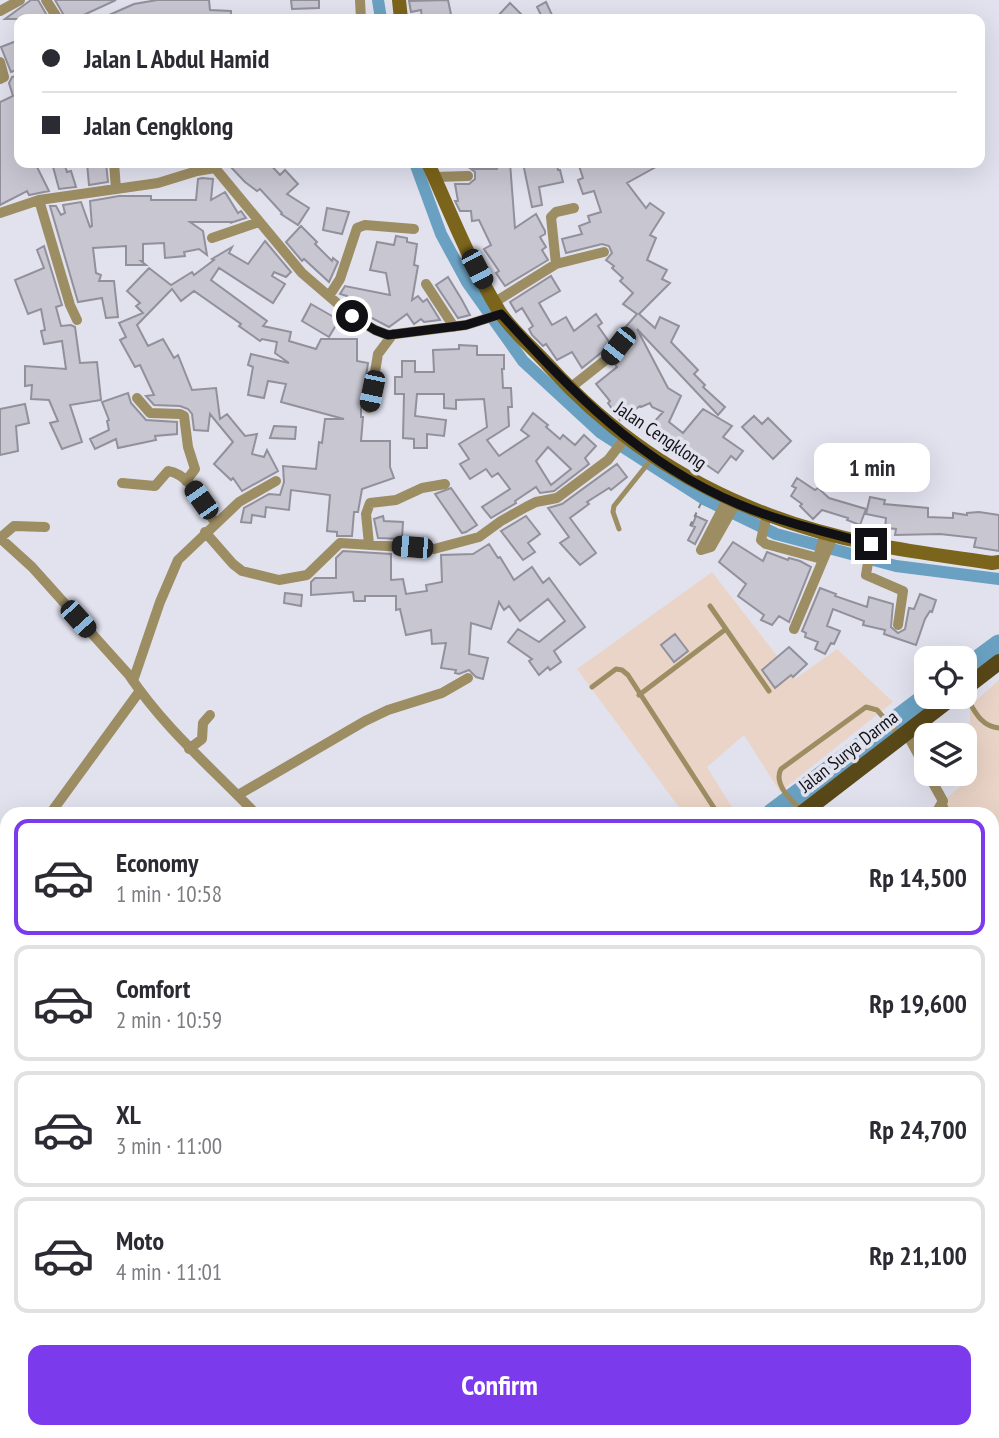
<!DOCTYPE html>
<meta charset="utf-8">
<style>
:root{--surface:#fff;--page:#f7f7f7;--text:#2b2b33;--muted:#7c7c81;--line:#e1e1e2;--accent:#7c3aed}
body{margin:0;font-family:"PT Sans Narrow",sans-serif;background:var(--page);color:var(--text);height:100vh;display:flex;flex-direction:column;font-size:26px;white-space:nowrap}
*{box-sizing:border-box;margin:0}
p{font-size:23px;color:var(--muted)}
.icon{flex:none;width:38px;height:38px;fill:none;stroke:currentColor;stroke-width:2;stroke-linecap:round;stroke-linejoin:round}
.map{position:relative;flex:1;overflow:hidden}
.drawer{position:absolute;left:0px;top:807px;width:999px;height:632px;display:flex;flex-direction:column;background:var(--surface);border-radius:21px 21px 0 0;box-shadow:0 7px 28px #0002}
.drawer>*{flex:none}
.top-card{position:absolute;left:14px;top:14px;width:971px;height:154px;border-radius:14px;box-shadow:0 7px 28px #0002;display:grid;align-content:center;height:154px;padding:0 28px;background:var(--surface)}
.buttons{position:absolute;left:914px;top:646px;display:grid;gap:14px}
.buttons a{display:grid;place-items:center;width:63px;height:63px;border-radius:14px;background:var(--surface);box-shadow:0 7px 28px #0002;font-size:35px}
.end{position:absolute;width:32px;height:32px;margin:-16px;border:9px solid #111115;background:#fff;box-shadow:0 0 0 4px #fff}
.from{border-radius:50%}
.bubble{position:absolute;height:49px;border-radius:14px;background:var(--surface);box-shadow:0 7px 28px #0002;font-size:23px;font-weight:700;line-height:49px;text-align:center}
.car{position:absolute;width:21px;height:42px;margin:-21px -10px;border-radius:9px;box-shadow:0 0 5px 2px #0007;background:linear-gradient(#222 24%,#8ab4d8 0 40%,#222 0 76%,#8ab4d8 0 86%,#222 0)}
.top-card b{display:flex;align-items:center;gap:24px;height:66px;font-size:26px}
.top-card b+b{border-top:2px solid var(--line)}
.top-card i{width:18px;height:18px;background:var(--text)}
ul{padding:12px 0 0;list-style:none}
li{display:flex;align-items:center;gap:21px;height:116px;margin:0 14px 10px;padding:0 14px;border:4px solid var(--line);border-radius:14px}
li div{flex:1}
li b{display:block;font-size:26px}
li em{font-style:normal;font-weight:700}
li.current{border-color:var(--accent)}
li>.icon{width:63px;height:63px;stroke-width:1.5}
.button{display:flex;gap:14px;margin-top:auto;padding:14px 28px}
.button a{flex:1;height:80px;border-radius:14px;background:var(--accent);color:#fff;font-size:28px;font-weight:700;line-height:80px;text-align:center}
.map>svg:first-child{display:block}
.industrial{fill:#ead4c7}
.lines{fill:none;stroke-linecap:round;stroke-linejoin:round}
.canal{stroke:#6aa1c2;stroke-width:12}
.river{stroke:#6aa1c2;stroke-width:21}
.building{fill:#c8c6d1;stroke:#92909b;stroke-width:2;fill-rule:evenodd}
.path{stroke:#83848c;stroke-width:2;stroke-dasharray:5 5;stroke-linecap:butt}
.service{stroke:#9d8d63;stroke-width:5}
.minor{stroke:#9d8d63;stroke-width:10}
.secondary{stroke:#7b641b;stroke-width:14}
.primary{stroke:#594818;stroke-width:16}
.route{stroke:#111115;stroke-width:9}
.labels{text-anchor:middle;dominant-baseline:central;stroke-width:7;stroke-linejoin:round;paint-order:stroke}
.street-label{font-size:19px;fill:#111115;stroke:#e1e2ee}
</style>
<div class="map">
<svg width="999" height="1438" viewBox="0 0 999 1438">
<rect width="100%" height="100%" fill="#e1e2ee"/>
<!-- industrial -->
<path class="industrial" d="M712,572l83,107 42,-30 56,53 -113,90 -36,-57 -37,32 29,47h-52l-107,-145z
M999,680v208l-7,-8v-66l-61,-2 40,-35 -1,-71z
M999,1378v60h-65l7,-6h51v-48z"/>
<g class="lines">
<!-- canal -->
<path class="canal" d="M378,0l3,19
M415,163l26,71 26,48 56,79 78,72 103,66 72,35 120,32 103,13"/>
<!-- river -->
<path class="river" d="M964,671l35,-26
M772,814l157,-118
M184,1438l3,-6"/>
</g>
<!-- building -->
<path class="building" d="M31,0h7l11,19h-44z
M55,0h61l-41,19h-9z
M157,0h52l1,10 21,1v8h-131l34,-15z
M291,0h28v8l-27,1z
M448,0l4,19h-30l-1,-9 -10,2 -2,-11z
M546,2l6,13 -9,4 -6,-12z
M510,3l16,16h-31z
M19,40v29l-8,3 -10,-25z
M19,75v88h16l14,28 -20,4 -2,-4 -27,14v-103l13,-6 -4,-13 3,-6z
M52,163h12l3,9 4,-1 5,16 -17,2z
M87,163h19l2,19 -19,3z
M227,163h42l11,12 5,-5 13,14 -11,10 22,14 -11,17 -17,-11 1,-1 -22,-24 -3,2 -12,-9z
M498,163h12l5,65 21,-14 9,17v3l-5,3 6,10 -4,3 6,10 -43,26 -9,-13 3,-2 -15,-22 7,-4 -12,-25 -7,1 -1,-10h-11l-5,-10h3l-3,-17h14l6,-5v-7l-4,-3h26z
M523,163h34l1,7h2l3,12 -24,5 3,18 -10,2z
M578,163h85l-36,20 19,25 4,-5 14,10 -14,22 6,3 -9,22 20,10 -5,9 8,4 -31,31 16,14 5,-11 19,9 -8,16 27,28 -4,4 11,11 -2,2 22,20 -7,8 -81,-86 31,59 13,8 -12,26 14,11 20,-24 29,17 -9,11 20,14 -7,9 -5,-4 -13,17 -16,-11 -5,8 -52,-38 18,-20 -11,-5 -2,-4 -9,4 -1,-1 -20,14 -12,-17 2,-2 -14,-17 21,-17 -3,-4 12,-16 -4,-7 -7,-1 22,-25 -14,-10 10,-11 -13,-12 3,-3 -11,-10 2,-2 -8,-6 6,-7 -3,-7 -7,-2 -36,9 -4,-14 20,-5 -3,-8 11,-4 -2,-6 13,-4 -7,-21 -11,3 -5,-14 5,-2z
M202,178l11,1 -2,21 14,-8 13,21 3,-2 5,7 -16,5 1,-1h-41l13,9 4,24 -8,-6 -15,3 1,4 -20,2 -1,-15 -21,1v17h-2l5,4h-20v-19l-33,2 3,25 5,2 -2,6h15l4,36 -12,1 -4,-20 -24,4 -28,-96h6l5,9 4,-2 -2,-8 18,-3 9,25 2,-1 -2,-25 29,-5h32v4h45l2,-21z
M327,208l22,4 -7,22 -19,-4z
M301,226l16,16 -2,2 17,17 1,-3 5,4 -9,20 -25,-23 -2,2 -16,-19z
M396,236l11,2v4l10,2 -3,21 4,1 -6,34 6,-4 5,6 4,-3 13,21 -16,2 -3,-3 -7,5 -7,-10 -18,13 -25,-13 1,-6 -13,-2 -6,-5 1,-5 -7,-2 5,-8 45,9 -4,-22 -16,-3 7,-28 17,3z
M265,241l26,31 -5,5 -12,-5 -2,4 13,8 -12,19 -54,-35 -8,12 56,41 -4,5 28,6 -2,9 27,8 5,-10h36v22l11,2 -7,44v10h2l-2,24h29v26l4,11 -32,11 -4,23h-4l-2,24h-15v-4l-10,-1 3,-36 -39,-5 -2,20 -23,-3 -1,10 -13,-2 -1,8 -10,-1 3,-14 25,-14 11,1 4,-13 -1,-16 33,3 3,-27 3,1 3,-24h19l-63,-17 5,-18 -18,-3 -4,17 -16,-3 5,-28 -5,-2 3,-11 38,9 -14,-10 2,-11 -15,-3 -2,2 -21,-15 2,-2 -47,-33 -13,10 -9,-12 -35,36 11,21 15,-7 11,19 4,-3 14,35 24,-2 4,31 7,-5 18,22 12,-2 -5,20 12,3 3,-7 11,21 -36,20 -9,-13 -2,2 -17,-16 19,-22 -23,-28 -2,17 -14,-1 -2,-16 -4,-5 -8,-3 -26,-1 -8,-9 8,-1 -14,-30 -5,2 -15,-27 6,-3 -7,-14 24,-10 -7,-7 4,-3 -13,-12 22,-23 22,17 21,-13 2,3 20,-15 -2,-1 20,-12 -3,6 19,11z
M44,246l18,59 -6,2 5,19 10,-1 4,2 5,36 17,-1 4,38 -31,5 12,37 -20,7 -12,-26 8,-2 -9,-21 -18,-1 1,-14 -7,1v-20l41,3 -4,-28 -18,3 -3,-13 4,-1 -4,-21 -13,5 -13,-34 29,-12 -7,-18z
M551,276l9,15 -21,12 13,22 14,-8 8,14 22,-17 6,9 -4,3 12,17 -8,9 -20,16 -10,-16 -15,8 -11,-16 -3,2 -11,-11 -3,-6 4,-3 -11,-18 -6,4 -6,-10z
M448,277l14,23 8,15 -12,3 -22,-33z
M311,304l28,16 -10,17 -27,-16z
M459,345l18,1v9h27v14h-2l1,19h8l1,19h-4l1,19 -22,14 12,16 30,-20 -8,-6 12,-17 15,12 -2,2 14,12 3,-4 12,10 9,-10 12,11 -11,12 4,6 -35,27 -14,2 -4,-6 -21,14 1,2 -25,15 -9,-11 28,-18 -12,-16 -6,4 -6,-8 -16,10 -10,-15 9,-5 -10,-15 28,-17 -3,-28 -28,1v9l-12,-1v-14h-27l-2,22 31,4 -2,16 -17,-2v14h-13v-9l-11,-1 1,-44h-9v-17h7v-16h13v11h19l-1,-22 26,-1zM548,447l23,22 -20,16 -15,-24z
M128,393l3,10 15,17 31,2v12l-22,2 1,4 -38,8 -2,-9 -21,10 -5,-10 19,-9 -2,-9 2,-1 -7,-18z
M25,404l4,19 -13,3 2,25 -18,4v-46z
M754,416l8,8 6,-6 23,23 -18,18 -31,-32z
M274,426l22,1 -1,12 -25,-1z
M617,464l10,13 -16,13 -2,-2 -22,14 2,2 -19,14 26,35 -16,12 -20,-22 9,-6 -21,-29 14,-4z
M797,478l18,12 3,-2 11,10 37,11 -6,16 -13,-5 1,-2 -26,-8 -9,9 -13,-13 2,-2 -11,-8 5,-8 -4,-2z
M451,488l26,37 -11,7 -4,1 -27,-39z
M870,497l15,3 -1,4 44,4v9l25,1v-5l14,2v-2l12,-1 20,3v36l-25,-4 2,-9 -36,-4 -45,1 1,-6 -11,-1 1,-10 -20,-4z
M383,516l1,5 19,1 -1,17 -24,-1 -4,-19z
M526,516l14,18 -12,9 7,9 -12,8 -22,-29z
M696,516l11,5 -12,23 -7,-4 7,-13 -3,-1z
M733,542l30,19 4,-9 21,8 1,-2 11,3 11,6 -22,55 -10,-6 -7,9 -11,-5 3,-5 -26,-19 8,-12 -27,-22z
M489,544l9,14 2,-1 14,23 18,-13 11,16 6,-5 36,49 -31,24 7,11 -11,8 -2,-3 -9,8 -10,-14 3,-2 -24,-17 10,-13 21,13 26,-21 -17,-22 -28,22 -11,-15 -5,4 -5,-8 -8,27 -20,-6 -2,31 19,4 -5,21 -7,-2 -7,-7 -10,4 -4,-1 1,-3 -15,-2 5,-25 -14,1 -1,-14 -25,5 -6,-26 -4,1v-14h-31v5h-11l-1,-9 -42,3v-13l4,-4h21v-20l7,-7 48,3v26l12,-1 3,15 21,-3 -1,-6 16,-3 -1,-27 32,-1z
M820,588l16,6 -1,2 32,11 2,-10 24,7 -2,23 7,6 7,-4 4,-21 5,1 6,-15 16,6 -4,12 -2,-1 -5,8 -9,26 -32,-11 1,-4 -22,-5 1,-4 -31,-12 -6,17 13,5 -6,13 -3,-1 -6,11 -10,-5 3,-7 -13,-5 1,-4 -4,-2z
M285,593l17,2 -1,11 -17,-3z
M675,634l13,17 -14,11 -13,-17z
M789,647l18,17 -14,13 -2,-2 -16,13 -13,-18z"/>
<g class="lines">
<!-- path -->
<path class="path" d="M690,526l13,-27"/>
<!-- service -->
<path class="service" d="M619,529l-6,-17 1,-6 40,-50
M710,606l59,85
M592,687l24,-18 6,1 6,5 90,139
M964,693c10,16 15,33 35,35
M639,695l87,-66
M943,801l6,13
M801,810c-10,-10 -28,-26 -20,-41l85,-62 11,3 22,25
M992,863l7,5
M992,941l7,-7"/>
<!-- minor -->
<path class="minor" d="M46,0l12,19
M360,0l1,19
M0,11l20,-11
M0,62l4,15 -4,2
M114,163l2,26
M435,177l33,-1
M39,200l31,105 7,15
M0,213l39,-13 119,-17 39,-12 18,-3 87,105 50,43 23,14 13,5 78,-10 35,-11
M212,238l47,-16
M556,264l-5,-47 5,-5 18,-4
M426,284l28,43
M329,296l11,-17 17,-51 8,-3 49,4
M495,302l61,-38 48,-12
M570,388l38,-30 10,-12
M137,398l13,15 30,1 4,2 4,31 7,22 -9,12
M369,408l9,-54 15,-20
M122,483l33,3 13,-15c23,3 36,35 48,53
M767,514l-6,26 5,4 52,14 7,-26
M205,532l28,32 9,7 37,9 28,-5 33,-32 94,6 45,-12 22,-16 25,-14 10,-5 21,-4 51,-38 18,-23
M0,538l32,29 97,108c36,54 83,93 127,139
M0,538l14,-12 31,1
M369,544l-3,-30 4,-11 26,-3 26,-12 23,-4
M871,544l-5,31 37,16 -5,34
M701,550l10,-3 25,-44
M701,550l27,-52
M794,629l40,-95
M133,681l27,-79 18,-42 61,-58 37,-21
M906,732l20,37
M189,749l13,-10 1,-16 7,-8
M928,774l15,27 -6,10 1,3
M238,795l127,-74 23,-11 54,-17 26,-15
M50,814l89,-122
M0,882l7,-10
M992,882l7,7
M992,1375l7,-4
M133,1432h7
M337,1432l12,6
M803,1432l6,6
M356,1438l9,-6
M493,1438l10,-6
M725,1438l13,-3 10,3
M755,1438l7,-6
M912,1438l8,-6"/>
<!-- secondary -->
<path class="secondary" d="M399,0l2,19
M428,163c22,49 43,102 71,148 13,20 34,37 50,55 87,96 196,153 323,178 40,8 80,13 120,19l7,-1"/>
<!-- primary -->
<path class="primary" d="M964,689l35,-27
M801,814l153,-118
M200,1438l4,-6"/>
</g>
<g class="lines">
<!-- route -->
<path class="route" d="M352,316l23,14 13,5 78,-10 35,-11c71,77 137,148 237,190 43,18 88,28 133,40"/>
</g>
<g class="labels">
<!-- street labels -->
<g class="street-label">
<text transform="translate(661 435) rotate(34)">Jalan Cengklong</text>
<text transform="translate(848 751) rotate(-38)">Jalan Surya Darma</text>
</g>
</g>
</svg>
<div class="buttons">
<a><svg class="icon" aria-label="locate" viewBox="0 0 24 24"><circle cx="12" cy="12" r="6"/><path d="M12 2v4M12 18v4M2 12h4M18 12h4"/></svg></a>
<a><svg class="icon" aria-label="layers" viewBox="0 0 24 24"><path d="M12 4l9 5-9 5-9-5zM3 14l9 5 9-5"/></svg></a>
</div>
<i class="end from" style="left:352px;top:316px"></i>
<i class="end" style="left:871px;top:544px"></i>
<div class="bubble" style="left:814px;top:443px;width:116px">1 min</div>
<i class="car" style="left:477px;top:269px;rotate:152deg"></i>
<i class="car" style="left:618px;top:346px;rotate:218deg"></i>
<i class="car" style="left:372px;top:391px;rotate:192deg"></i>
<i class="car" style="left:201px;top:500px;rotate:325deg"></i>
<i class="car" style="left:412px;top:547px;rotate:275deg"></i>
<i class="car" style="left:78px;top:619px;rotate:138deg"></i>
<div class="top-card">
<b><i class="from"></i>Jalan L Abdul Hamid</b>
<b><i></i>Jalan Cengklong</b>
</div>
<section class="drawer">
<ul>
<li class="current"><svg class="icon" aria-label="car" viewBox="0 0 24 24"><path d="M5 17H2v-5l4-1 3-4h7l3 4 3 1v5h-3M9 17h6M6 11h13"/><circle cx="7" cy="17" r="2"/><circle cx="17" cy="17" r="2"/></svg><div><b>Economy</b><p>1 min · 10:58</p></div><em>Rp 14,500</em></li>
<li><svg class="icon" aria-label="car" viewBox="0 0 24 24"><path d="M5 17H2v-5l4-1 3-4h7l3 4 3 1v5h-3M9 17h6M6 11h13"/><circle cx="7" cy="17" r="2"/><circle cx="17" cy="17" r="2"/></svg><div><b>Comfort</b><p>2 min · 10:59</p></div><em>Rp 19,600</em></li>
<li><svg class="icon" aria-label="car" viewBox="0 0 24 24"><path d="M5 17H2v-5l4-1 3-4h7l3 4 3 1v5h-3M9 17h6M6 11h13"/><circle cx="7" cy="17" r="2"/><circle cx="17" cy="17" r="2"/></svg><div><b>XL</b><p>3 min · 11:00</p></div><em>Rp 24,700</em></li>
<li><svg class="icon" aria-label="car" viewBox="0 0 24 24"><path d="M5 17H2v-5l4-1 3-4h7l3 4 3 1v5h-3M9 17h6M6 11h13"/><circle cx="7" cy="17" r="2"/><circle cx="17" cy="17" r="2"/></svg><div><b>Moto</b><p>4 min · 11:01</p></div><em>Rp 21,100</em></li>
</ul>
<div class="button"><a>Confirm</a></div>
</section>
</div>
